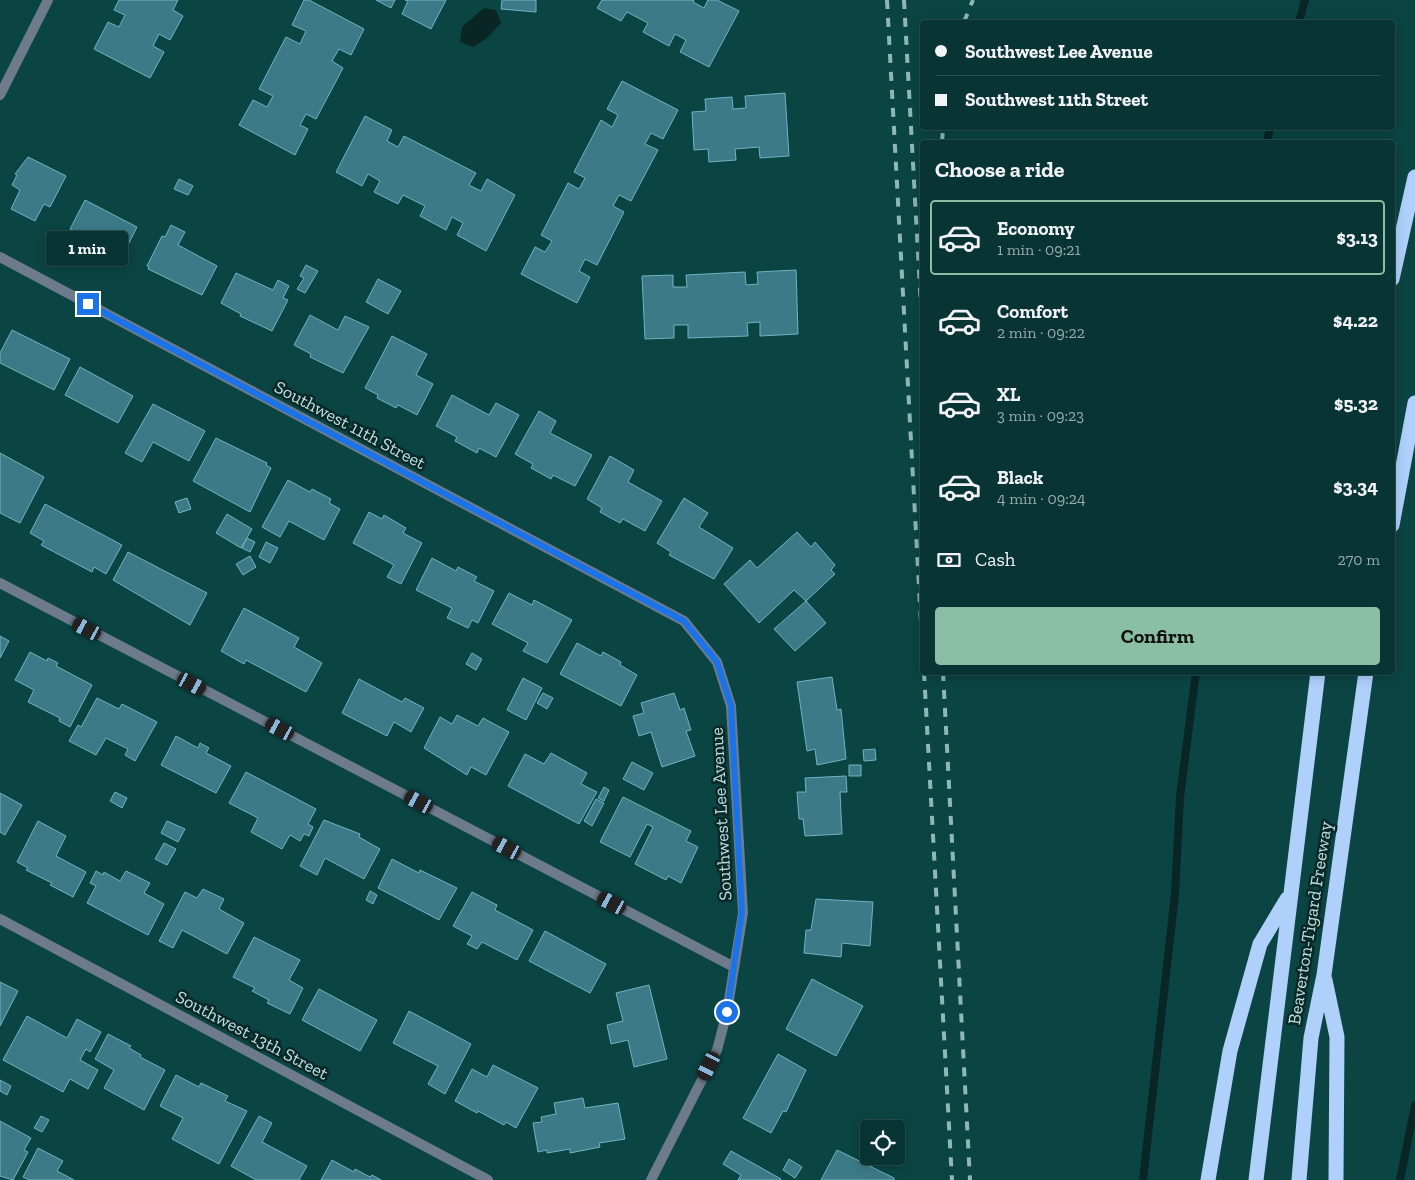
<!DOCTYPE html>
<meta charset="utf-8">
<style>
:root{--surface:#083433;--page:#163f3f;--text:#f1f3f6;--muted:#98aaac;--line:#294f4e;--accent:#8abfa5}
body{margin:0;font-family:"Zilla Slab",serif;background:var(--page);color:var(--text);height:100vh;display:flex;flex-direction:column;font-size:19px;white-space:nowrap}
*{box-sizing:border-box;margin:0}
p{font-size:16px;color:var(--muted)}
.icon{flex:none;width:28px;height:28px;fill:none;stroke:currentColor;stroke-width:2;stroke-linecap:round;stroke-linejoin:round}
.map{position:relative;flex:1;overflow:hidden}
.sheet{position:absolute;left:920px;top:140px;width:475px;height:535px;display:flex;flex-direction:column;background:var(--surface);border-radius:5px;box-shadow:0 2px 12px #0003,0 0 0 1px var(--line)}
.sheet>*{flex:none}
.guide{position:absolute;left:920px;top:20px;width:475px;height:110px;border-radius:5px;box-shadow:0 2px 12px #0003,0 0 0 1px var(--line);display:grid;align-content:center;height:110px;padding:0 15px;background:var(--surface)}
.fabs{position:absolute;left:860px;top:1120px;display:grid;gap:10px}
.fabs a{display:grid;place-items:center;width:45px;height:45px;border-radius:5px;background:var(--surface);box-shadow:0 2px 12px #0003,0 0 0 1px var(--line);font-size:25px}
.end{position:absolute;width:22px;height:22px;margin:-11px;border:6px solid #1a73e8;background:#fff;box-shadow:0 0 0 2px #fff}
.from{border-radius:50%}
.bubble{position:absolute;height:35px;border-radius:5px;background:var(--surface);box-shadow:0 2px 12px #0003,0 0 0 1px var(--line);font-size:16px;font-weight:800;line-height:35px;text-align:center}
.car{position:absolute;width:15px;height:30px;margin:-15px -8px;border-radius:6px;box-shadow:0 0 4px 1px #0007;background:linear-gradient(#222 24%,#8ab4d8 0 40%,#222 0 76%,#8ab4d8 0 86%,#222 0)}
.guide b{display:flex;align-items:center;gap:18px;height:48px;font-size:19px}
.guide b+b{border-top:1px solid var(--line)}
.guide i{width:12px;height:12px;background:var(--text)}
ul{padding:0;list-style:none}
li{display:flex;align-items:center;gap:15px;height:75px;margin:0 10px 8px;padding:0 5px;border:2px solid transparent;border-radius:5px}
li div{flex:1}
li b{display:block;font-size:19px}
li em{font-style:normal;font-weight:800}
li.selected{border-color:var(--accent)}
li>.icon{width:45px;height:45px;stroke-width:1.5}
h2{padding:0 15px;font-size:22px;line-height:60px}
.pay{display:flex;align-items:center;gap:12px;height:55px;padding:0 15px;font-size:19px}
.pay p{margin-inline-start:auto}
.action{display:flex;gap:10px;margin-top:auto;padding:10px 15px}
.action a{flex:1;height:58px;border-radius:5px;background:var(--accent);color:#111;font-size:20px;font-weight:800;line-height:58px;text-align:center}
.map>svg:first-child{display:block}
.water{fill:#092625}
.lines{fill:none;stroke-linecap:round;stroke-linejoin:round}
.stream{stroke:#092625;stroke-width:8}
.building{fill:#3c7a88;stroke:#71b3c2}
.street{stroke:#6d7b8c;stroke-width:10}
.highway{stroke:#aed0fb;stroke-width:15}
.rail{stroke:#8eb7b6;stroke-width:4;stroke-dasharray:9 9;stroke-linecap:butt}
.route{stroke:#1a73e8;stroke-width:6}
.labels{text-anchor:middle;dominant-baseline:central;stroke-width:5;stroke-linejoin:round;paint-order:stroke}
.street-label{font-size:18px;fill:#bee0df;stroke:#0a2827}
</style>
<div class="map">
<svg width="1415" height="1180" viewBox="0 0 1415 1180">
<rect width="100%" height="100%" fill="#0a4544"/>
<!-- water -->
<path class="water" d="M484,8l12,2 5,13 -15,16 -13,8 -13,-5 2,-15z"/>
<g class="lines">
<!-- stream -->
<path class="stream" d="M1299,22l6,-22
M1267,142l3,-14
M1143,1180l32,-286 5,-97 16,-125
M1400,1180l15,-75"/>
</g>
<!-- building -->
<path class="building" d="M119,0h59l-5,10 10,6 -13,24 -11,-6 -6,12 11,6 -14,26 -56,-29 14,-27 11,5 6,-12 -11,-5z
M304,0h5l55,29 -13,26 -12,-6 -7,12 11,7 -27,51 -10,-5 -6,11 8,4 -13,26 -56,-30 14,-25 14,7 6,-11 -14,-7 27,-52 14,7 6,-13 -14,-6z
M376,0h19l-4,8z
M405,0h41l-15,29 -29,-15 6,-13z
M502,0h34v12l-35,-3z
M602,0h92l-1,2 11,6 4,-8h9l22,11 -30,56 -29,-15 6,-12 -11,-6 -6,12 -26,-14 5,-9 -21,-11 -6,9 -24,-13z
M622,81l56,29 -15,29 -12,-6 -6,11 13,6 -27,51 -12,-6 -6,11 11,6 -27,53 -12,-6 -6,12 11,6 -13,26 -56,-29 14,-27 10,5 7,-11 -11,-6 27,-52 11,6 6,-11 -11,-6 27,-52 11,7 6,-12 -11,-6z
M785,93l4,63 -29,2 -1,-11 -24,2 1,11 -27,2 -1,-13 -14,1 -2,-38 14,-1 -1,-12 27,-2 1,12 13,-1 -1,-12z
M365,116l27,14 -5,11 11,6 6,-11 72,37 -7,12 12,6 6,-12 28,16 -29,56 -29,-16 6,-12 -11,-6 -6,13 -26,-14 5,-10 -22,-11 -5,9 -24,-12 6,-11 -12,-7 -6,12 -26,-14z
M28,157l38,19 -16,31 -6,-3 -9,17 -24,-12 9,-19 -8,-5 5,-10 -2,-1z
M179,179l14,7 -5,9 -14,-6z
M85,200l52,27 -15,30 -34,-16 1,-2 -19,-10z
M171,225l14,7 -7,13 39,21 -15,29 -54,-26 1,-2 -2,-1 15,-30 3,1z
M306,265l12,6 -13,22 -8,-4 7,-11 -4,-2z
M796,270l2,64 -38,2v-14l-13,1 1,13 -60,2v-13h-14v13l-29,1 -3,-63 31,-1v12h14l-1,-12 59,-3 1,13 12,-1 -1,-12z
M236,273l37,17 5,-10 11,6 -6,12 5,2 -16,31 -32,-15 1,-2 -20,-11z
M378,279l23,12 -13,23 -22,-12z
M310,315l28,15 7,-14 24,11 -26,46 -33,-16 1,-3 -17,-9z
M12,330l58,29 -16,31 -54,-27v-10z
M392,336l35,18 -11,21 17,9 -16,31 -19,-10 -2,3 -19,-10 1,-3 -13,-7z
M80,367l53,29 -15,27 -53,-28z
M452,395l37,20 7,-12 23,12 -23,42 -17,-9 -2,5 -22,-12 2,-4 -21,-11z
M153,404l52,27 -16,30 -36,-19 -11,20 -17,-9z
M539,411l17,10 -6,12 42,22 -17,31 -22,-11 -2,4 -20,-11 2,-4 -18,-10z
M216,438l51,25 -1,2 5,3 -21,44 -57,-31z
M0,453l44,24 -24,46 -20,-10z
M610,456l24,14 -6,12 34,19 -17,30 -22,-12 -3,4 -20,-11 2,-4 -15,-9z
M288,480l22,12 2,-3 19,10 -2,4 11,6 -16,31 -35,-19 -9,16 -18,-10z
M187,498l4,11 -12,4 -4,-11z
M684,498l24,15 -9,14 34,21 -19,31 -45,-24 2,-3 -14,-9z
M45,504l77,41 -16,29 -12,-7 -2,5 -51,-27 3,-4 -14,-8z
M369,512l13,7 2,-4 22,13 -3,5 19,10 -21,41 -14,-7 7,-12 -41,-22z
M227,514l25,15 -11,19 -25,-15z
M797,532l14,15 4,-5 20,23 -4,5 4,4 -29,27 -12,-11 -35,33 -35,-39 26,-24 7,8z
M247,538l8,4 -5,10 -8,-4z
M266,542l12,6 -8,15 -11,-6z
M128,552l79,41 -17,32 -77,-45z
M250,556l6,11 -13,8 -7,-11z
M432,558l24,13 2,-4 19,10 -3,4 20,10 -16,32 -6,-3 -4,8 -21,-10 5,-10 -36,-18z
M509,593l23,12 2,-5 38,20 -25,43 -24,-12 5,-8 -36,-19z
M806,601l20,22 -31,28 -21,-22z
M244,608l55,30 -5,9 28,16 -16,29 -60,-32 -2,4 -23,-13z
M0,636l9,5 -9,17z
M577,643l24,13 2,-4 18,10 -1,3 17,10 -16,31 -61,-32z
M30,652l17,9 1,-3 10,5 -2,3 36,19 -22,42 -11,-6 1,-3 -32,-16 6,-12 -19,-10z
M472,653l10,6 -6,11 -10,-6z
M832,677l5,33 4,-1 5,50 -29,6 -2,-16 -8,2 -10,-69z
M523,678l19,10 -16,32 -19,-10z
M359,679l43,23 3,-4 19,10 -13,24 -17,-10 -7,14 -45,-23z
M543,693l10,5 -6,11 -10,-6z
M674,693l6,17 4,-2 7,22 -5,1 9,25 -33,11 -11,-35 -12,4 -6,-20 11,-3 -3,-10z
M97,698l22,11 3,-5 35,18 -22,39 -10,-6 3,-6 -22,-11 -10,17 -27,-14 9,-16 3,2z
M457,715l21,11 5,-8 26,14 -23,43 -15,-8 -4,8 -43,-27 16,-31 12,7z
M176,736l22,12 2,-5 9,5 -3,5 25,13 -15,27 -55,-28z
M875,749l1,11 -12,1 -1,-11z
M551,753l36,20 -6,11 16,8 -18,32 -71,-38 17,-32 19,10z
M632,762l21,11 -9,17 -21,-11z
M849,765h12v11h-12z
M246,772l70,37 -8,15 5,3 -4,9 -5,-2 -4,7 -10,-6 -8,14 -31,-17 7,-14 -29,-15z
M846,776l1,16h-7l2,42 -37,2 -2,-17h-4l-2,-27h9l-1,-14z
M604,787l5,3 -5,11 -6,-3z
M115,792l12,6 -5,10 -12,-7z
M0,793l22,12 -17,30 -5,-3z
M623,797l68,34 -5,10 12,6 -17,36 -13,-7 -2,4 -31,-16 18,-37 -6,-3 -17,33 -30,-15z
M596,799l8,4 -12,23 -8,-5z
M324,820l36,14 -1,3 21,12 -16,30 -39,-21 -8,17 -17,-9z
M38,821l28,15 -10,20 30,16 -13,25 -23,-12 2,-2 -26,-13 2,-2 -11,-6z
M167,821l18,8 -7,13 -17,-9z
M164,843l12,6 -9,16 -12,-6z
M392,859l27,14 1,-3 37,18 -18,32 -61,-32z
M96,871l7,4 1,-3 16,9 6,-10 24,12 -6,10 20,11 -16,31 -61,-32 9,-17 -6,-3z
M203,889l21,10 -5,10 25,14 -17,31 -45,-24 -9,18 -14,-7 26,-49 12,6z
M370,891l7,4 -4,9 -7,-4z
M472,892l25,13 -2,5 38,20 -16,30 -35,-18 -5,7 -10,-5 5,-8 -19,-10z
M816,899l57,3 -3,44 -28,-3 -1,14 -37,-4 2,-23h5z
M545,931l61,33 -16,29 -61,-32z
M254,937l46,23 -11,20 14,8 -13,26 -23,-11 2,-3 -17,-9 3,-3 -22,-11z
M812,979l51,27 -27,50 -50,-27z
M0,982l18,9 -18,35z
M649,985l18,74 -33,8 -6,-27 -17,4 -4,-19 16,-4 -7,-28z
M319,989l58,31 -17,31 -58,-31z
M409,1011l62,33 -26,50 -17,-10 10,-18 -45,-23z
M27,1016l40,22 10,-19 24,13 -11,20 -4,-3 -6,11 18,10 -10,19 -18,-10 -7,13 -60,-32z
M108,1034l23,12 -2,2 12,7 -1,2 25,13 -21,40 -40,-22 10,-18 -19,-11z
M778,1054l28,16 -20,42 -3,-1 -12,22 -28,-15z
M493,1065l45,23 -22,40 -10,-6 -2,3 -26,-14 -1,2 -22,-12 17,-32 15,8z
M176,1075l23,12 2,-4 27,13 -3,5 22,10 -28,53 -47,-25 11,-21 -23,-12z
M0,1080l11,6 -4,9 -7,-4z
M583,1098l2,10 33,-5 7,36 -26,4 1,4 -30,6v-4l-23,4v-3l-9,2 -5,-29 9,-1 -1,-5 15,-3 -2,-11z
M41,1116l8,4 -7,12 -8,-4z
M259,1116l13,7 -10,19 45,24 -8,14h-43l-25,-14z
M0,1121l31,17 -7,12 4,2 -15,28 -13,-4z
M38,1148l25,13 -6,10 17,9h-45l-6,-3z
M837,1150l57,28v2h-73z
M731,1151l50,28 -1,1h-42l3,-5 -18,-11z
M789,1159l13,8 -7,11 -12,-8z
M332,1160l22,12 1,-3 15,8 2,-2 9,5h-60z"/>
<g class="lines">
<!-- street -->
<path class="street" d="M0,95l48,-95
M0,257l684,364 33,41 14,44 12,207 -16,99 -10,38 -66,130
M0,583l734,384
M0,919l488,261"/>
<!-- highway -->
<path class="highway" d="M1392,279l23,-102
M1392,525l23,-122
M1325,980l12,57 -1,143
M1208,1180l22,-129 30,-107 27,-45
M1256,1180l62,-508
M1299,1180l12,-142 13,-63 42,-303"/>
<!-- rail -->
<path class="rail" d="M887,0l35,643
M904,0l18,326
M964,22l9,-22
M942,142l1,-14
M924,672l28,508
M943,672l27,508"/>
</g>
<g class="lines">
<!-- route -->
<path class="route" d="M88,304l596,317 33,41 14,44 11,206 -15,100"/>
</g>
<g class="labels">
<!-- street labels -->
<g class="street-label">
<text transform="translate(350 425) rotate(28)">Southwest 11th Street</text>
<text transform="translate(721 814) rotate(-93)">Southwest Lee Avenue</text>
<text transform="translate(1310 923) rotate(-81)">Beaverton-Tigard Freeway</text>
<text transform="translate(252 1035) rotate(28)">Southwest 13th Street</text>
</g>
</g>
</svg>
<div class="fabs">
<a><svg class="icon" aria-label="locate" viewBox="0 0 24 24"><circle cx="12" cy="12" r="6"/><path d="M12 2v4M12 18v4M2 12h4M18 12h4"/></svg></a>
</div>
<i class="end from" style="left:727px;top:1012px"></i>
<i class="end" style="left:88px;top:304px"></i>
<div class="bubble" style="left:46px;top:231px;width:82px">1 min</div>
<i class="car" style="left:87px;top:629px;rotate:298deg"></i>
<i class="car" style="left:192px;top:684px;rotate:118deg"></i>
<i class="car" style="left:280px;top:729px;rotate:298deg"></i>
<i class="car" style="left:419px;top:802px;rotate:298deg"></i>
<i class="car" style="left:507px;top:848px;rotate:298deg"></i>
<i class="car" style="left:612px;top:903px;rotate:298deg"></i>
<i class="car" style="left:709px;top:1066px;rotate:207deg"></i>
<div class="guide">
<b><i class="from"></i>Southwest Lee Avenue</b>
<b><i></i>Southwest 11th Street</b>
</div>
<section class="sheet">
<h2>Choose a ride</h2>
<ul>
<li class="selected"><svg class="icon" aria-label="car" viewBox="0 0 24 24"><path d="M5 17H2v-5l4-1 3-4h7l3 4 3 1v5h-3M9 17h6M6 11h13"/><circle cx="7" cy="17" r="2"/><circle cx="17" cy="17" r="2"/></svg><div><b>Economy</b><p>1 min · 09:21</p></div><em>$3.13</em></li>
<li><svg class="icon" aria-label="car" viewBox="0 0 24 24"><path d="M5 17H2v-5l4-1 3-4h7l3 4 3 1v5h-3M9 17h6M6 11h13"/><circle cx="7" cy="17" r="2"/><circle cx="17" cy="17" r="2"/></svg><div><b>Comfort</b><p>2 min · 09:22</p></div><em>$4.22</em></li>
<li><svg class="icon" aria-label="car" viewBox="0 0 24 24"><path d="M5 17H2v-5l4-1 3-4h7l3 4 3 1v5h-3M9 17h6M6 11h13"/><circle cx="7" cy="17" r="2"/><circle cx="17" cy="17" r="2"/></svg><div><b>XL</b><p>3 min · 09:23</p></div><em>$5.32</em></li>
<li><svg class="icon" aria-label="car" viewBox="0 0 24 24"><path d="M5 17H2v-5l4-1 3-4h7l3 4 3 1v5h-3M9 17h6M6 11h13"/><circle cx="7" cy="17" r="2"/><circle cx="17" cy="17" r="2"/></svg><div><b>Black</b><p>4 min · 09:24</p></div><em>$3.34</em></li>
</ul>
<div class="pay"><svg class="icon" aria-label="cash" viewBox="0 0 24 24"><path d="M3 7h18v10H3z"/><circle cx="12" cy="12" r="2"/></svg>Cash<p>270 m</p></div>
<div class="action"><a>Confirm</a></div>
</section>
</div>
